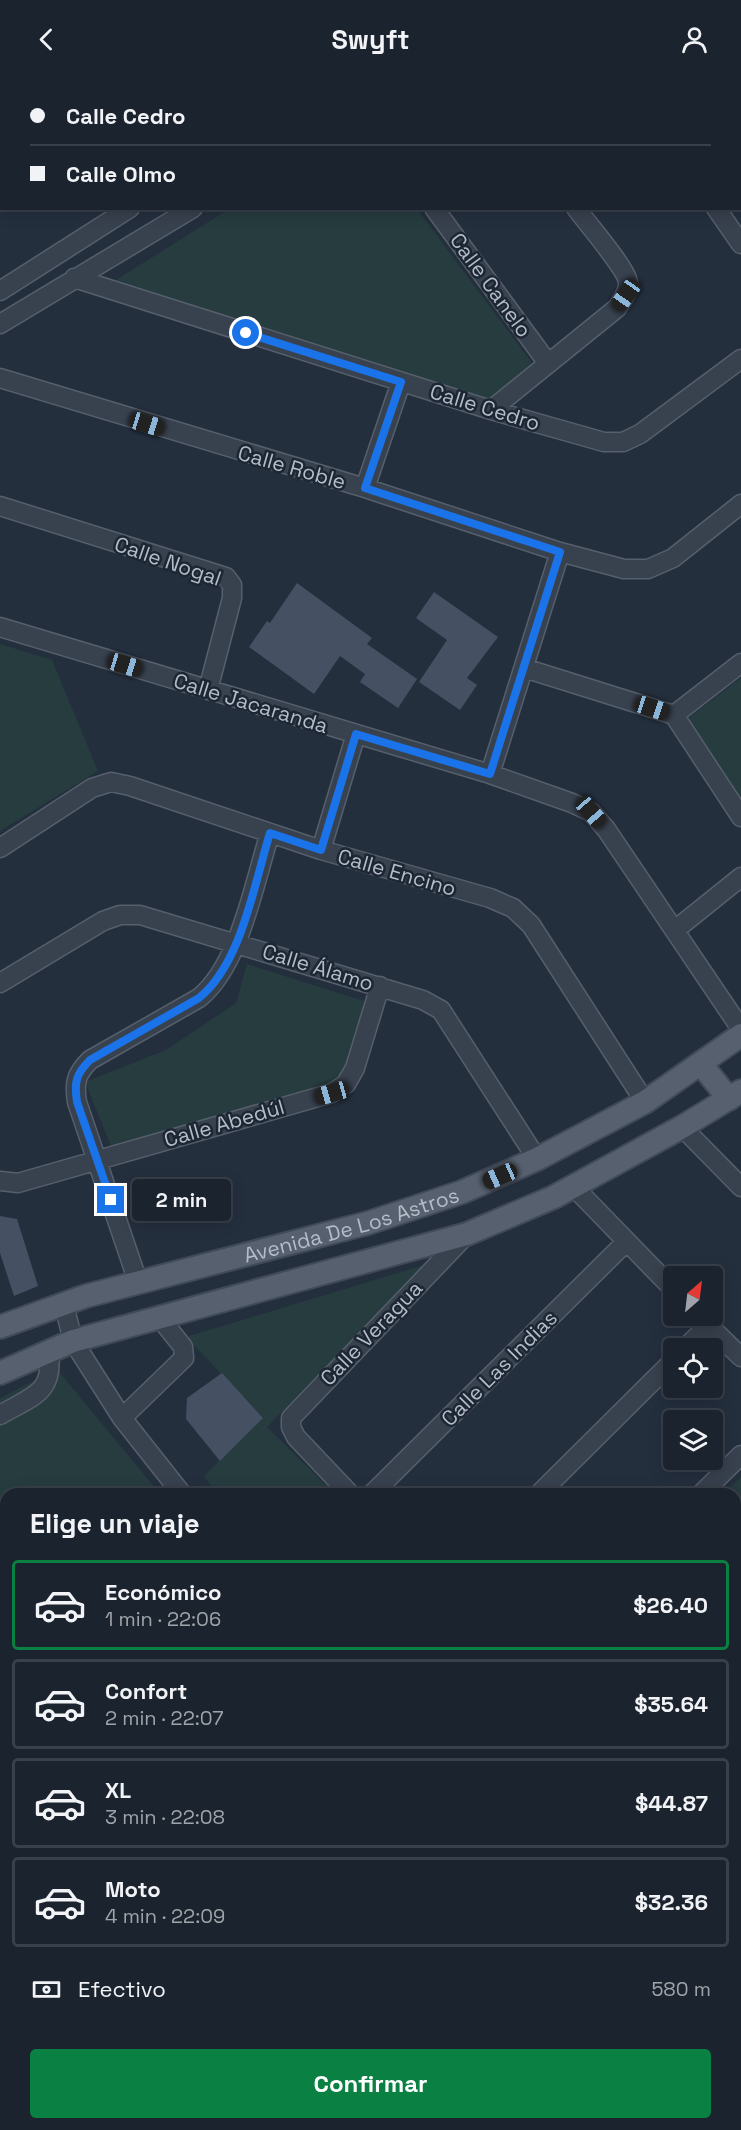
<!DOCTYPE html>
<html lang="es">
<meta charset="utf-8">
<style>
:root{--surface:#1b232e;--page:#242b36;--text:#f1f3f6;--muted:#a0a4aa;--line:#39404a;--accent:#0b8043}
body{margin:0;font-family:"Space Grotesk",sans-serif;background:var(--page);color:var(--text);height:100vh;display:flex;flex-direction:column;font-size:22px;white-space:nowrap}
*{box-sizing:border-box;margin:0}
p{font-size:20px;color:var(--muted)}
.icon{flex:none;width:33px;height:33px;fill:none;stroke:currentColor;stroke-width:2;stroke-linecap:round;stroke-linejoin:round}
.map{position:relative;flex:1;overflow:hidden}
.drawer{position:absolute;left:0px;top:1410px;width:741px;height:642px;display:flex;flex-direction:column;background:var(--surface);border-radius:18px 18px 0 0;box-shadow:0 3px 15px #0003,0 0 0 2px var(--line)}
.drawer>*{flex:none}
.hud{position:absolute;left:0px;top:0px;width:741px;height:132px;box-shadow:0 3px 15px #0003,0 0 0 2px var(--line);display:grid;align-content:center;height:132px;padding:0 30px;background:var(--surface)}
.needle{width:39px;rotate:28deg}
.tools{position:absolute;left:663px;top:1188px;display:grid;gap:12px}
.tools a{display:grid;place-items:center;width:60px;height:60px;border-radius:6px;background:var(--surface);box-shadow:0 3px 15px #0003,0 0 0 2px var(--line);font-size:30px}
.end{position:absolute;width:27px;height:27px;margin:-14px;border:8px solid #1a73e8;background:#fff;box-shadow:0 0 0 3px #fff}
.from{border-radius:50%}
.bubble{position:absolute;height:42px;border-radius:6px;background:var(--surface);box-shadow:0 3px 15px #0003,0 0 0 2px var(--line);font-size:20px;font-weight:600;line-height:42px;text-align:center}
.car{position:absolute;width:18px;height:36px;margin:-18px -9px;border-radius:8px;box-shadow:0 0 4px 2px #0007;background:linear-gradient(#222 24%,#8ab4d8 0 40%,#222 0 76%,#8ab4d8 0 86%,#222 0)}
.hud b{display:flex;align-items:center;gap:21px;height:57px;font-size:22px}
.hud b+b{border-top:2px solid var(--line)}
.hud i{width:15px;height:15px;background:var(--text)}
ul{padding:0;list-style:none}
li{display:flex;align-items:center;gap:18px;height:90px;margin:0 12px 9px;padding:0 18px;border:3px solid var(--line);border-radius:6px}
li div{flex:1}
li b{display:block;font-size:22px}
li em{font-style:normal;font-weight:600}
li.selected{border-color:var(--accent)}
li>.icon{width:54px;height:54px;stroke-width:1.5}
h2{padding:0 30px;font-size:27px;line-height:72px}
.pay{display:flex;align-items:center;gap:15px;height:66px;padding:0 30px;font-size:22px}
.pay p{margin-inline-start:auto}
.cta{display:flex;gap:12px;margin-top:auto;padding:12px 30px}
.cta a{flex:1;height:69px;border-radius:6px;background:var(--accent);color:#fff;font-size:24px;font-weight:600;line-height:69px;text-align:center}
header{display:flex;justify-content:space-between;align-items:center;height:78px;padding:0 30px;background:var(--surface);font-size:27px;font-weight:600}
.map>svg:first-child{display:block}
.green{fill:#263c3f}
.building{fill:#455162}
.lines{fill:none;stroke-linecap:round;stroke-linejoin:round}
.minor-casing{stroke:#565f6c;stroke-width:21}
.major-casing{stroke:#414a57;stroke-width:26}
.minor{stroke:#38414e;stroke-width:18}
.major{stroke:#56606e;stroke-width:22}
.route{stroke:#1a73e8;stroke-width:8}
.labels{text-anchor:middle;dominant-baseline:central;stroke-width:5;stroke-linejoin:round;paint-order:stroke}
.street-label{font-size:21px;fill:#b4bcc9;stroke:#1d2633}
</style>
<header><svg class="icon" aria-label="back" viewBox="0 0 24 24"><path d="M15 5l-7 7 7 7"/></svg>Swyft<svg class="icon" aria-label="person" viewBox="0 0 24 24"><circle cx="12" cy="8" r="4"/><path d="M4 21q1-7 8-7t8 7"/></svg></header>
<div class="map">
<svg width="741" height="2052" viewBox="0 0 741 2052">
<rect width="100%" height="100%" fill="#242f3e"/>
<!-- green -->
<path class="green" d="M229,131h188l115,154 -44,36 -372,-119z
M0,566l52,16 46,111 -98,60z
M741,600v125l-57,-82z
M247,886l120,38 -22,77 -234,67 -26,-64 81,-32 70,-47z
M424,1187l-157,162 68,67h-118l-13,-18 59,-59 -77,-80z
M57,1291l103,125h-154v27l-6,-7v-116z
M741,1399v92l-6,-6v-69h-12z
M6,1546v78l-6,-5v-69z"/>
<!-- building -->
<path class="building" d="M297,505l75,55 -5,6 50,35 -19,29 -38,-26 5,-8 -25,-18 -26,38 -65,-47 18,-26 3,2z
M434,514l64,45 -31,41 10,7 -17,25 -41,-28 28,-42 -31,-22z
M0,1138l17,3 21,67 -24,10 -14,-43z
M222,1295l41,45 -43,43 -34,-42 1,-21z"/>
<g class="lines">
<!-- minor casing -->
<g class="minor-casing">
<path id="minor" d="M478,0l1,2
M622,0l1,2
M114,2l2,-2
M333,2l2,-2
M401,2l2,-2
M0,74l2,-1
M434,130l113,154
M716,130l25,36
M74,200l417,132 113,32h19l17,-8 101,-75
M0,213l130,-83
M0,246l193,-116
M0,300l365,110 195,64 64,17h24l25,-11 68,-54
M491,332l126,-102c5,-8 12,-16 11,-26 -2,-14 -42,-60 -52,-74
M365,410l36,-106
M0,428l226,71 6,8v13l-24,92
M0,549l490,147 82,29 19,9 15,17 135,200
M524,590l150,47 67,-52
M674,637l67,102
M490,696l70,-222
M0,770l92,-60 19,-6 19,4 191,64 169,48 23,10 18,17 114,177
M321,772l35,-116
M675,852l66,-53
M0,905l103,-62 17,-6h20l283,85 18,10 96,149
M682,1049l59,60
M0,1103l18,2 314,-90 14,-9 9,-16 25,-82
M573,1108l101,104
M138,1204l-61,-180c-3,-20 -1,-28 13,-42l109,-62c41,-33 55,-115 71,-165
M64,1227l9,36 49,77 60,76
M699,1238l42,41
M685,1270l24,-23
M0,1337c32,-19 54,-21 49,-63
M122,1340l62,-60 -1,-11 -23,-29
M350,1416l-54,-57 -5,-10v-9l176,-184
M372,1416l254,-252
M539,1416l135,-134
M701,1416l40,-39
M735,1545l6,-6
M0,1649l6,5
M735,1706l6,-6
M0,1766l6,5
M735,1821l6,4
M0,1829l6,-2
M735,1918l6,3
M0,1948l6,-2
M0,1997l6,4
M0,2044l7,8
M315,2046l4,6
M429,2046l4,6
M528,2046l4,6
M57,2049l10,-3
M618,2052l4,-6"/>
</g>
<!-- major casing -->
<g class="major-casing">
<g id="major">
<path d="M701,986l28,35"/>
<path id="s1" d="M0,1249l86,-31 282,-73 94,-31 75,-33 108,-57 96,-67"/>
<path d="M0,1295l73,-32 394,-107 87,-37 128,-70 59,-36"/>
</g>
</g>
<!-- minor -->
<use href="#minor" class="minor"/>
<!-- major -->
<use href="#major" class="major"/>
</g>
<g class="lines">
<!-- route -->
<path class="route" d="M111,1122l-34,-98c-3,-20 -1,-28 13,-42l109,-62c43,-35 55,-114 71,-165l51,17 35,-116 134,40 70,-222 -195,-64 36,-106 -155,-49"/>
</g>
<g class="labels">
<!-- street labels -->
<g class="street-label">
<text transform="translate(491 207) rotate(54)">Calle Canelo</text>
<text transform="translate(485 329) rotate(17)">Calle Cedro</text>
<text transform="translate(292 389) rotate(16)">Calle Roble</text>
<text transform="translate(168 483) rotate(19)">Calle Nogal</text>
<text transform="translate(251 625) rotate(17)">Calle Jacaranda</text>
<text transform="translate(397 794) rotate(16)">Calle Encino</text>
<text transform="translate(318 889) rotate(17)">Calle Álamo</text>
<text transform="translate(224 1045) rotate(-16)">Calle Abedúl</text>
<text stroke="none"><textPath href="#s1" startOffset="366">Avenida De Los Astros</textPath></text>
<text transform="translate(371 1255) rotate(-46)">Calle Veragua</text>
<text transform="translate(499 1290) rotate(-45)">Calle Las Indias</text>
</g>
</g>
</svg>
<div class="tools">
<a><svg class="needle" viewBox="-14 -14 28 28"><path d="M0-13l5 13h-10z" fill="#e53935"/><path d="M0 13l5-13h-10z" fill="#a0a4aa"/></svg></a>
<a><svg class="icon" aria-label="locate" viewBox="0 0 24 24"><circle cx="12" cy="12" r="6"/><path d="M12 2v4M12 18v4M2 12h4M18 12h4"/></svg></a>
<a><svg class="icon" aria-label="layers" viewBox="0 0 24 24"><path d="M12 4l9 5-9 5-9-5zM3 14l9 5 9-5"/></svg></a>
</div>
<i class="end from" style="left:246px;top:255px"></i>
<i class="end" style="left:111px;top:1122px"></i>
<div class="bubble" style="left:132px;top:1101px;width:99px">2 min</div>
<i class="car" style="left:626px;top:217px;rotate:215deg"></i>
<i class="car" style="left:147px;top:346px;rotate:107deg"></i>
<i class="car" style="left:125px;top:587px;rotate:107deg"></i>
<i class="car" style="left:652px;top:630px;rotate:108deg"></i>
<i class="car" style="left:591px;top:734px;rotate:139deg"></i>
<i class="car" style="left:332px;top:1015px;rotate:254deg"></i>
<i class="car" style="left:500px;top:1098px;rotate:246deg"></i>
<div class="hud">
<b><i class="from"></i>Calle Cedro</b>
<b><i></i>Calle Olmo</b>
</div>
<section class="drawer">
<h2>Elige un viaje</h2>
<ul>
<li class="selected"><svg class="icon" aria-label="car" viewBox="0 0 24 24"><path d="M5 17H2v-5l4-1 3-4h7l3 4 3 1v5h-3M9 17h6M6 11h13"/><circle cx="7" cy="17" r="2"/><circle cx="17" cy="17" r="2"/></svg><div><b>Económico</b><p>1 min · 22:06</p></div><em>$26.40</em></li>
<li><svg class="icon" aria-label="car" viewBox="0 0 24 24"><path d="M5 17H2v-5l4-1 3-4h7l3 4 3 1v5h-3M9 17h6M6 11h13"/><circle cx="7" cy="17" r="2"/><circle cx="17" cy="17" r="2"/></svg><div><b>Confort</b><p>2 min · 22:07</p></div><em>$35.64</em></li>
<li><svg class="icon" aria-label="car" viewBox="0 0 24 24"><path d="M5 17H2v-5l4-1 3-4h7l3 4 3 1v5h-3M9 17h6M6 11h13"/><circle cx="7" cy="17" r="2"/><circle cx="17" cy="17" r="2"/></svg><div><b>XL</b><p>3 min · 22:08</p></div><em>$44.87</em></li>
<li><svg class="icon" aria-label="car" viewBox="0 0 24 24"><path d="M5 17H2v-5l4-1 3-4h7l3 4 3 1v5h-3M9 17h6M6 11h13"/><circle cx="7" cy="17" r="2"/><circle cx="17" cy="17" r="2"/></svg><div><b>Moto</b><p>4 min · 22:09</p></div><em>$32.36</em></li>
</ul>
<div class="pay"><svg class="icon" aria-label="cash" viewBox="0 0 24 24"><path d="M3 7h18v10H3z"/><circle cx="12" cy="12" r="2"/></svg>Efectivo<p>580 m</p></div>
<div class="cta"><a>Confirmar</a></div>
</section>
</div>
